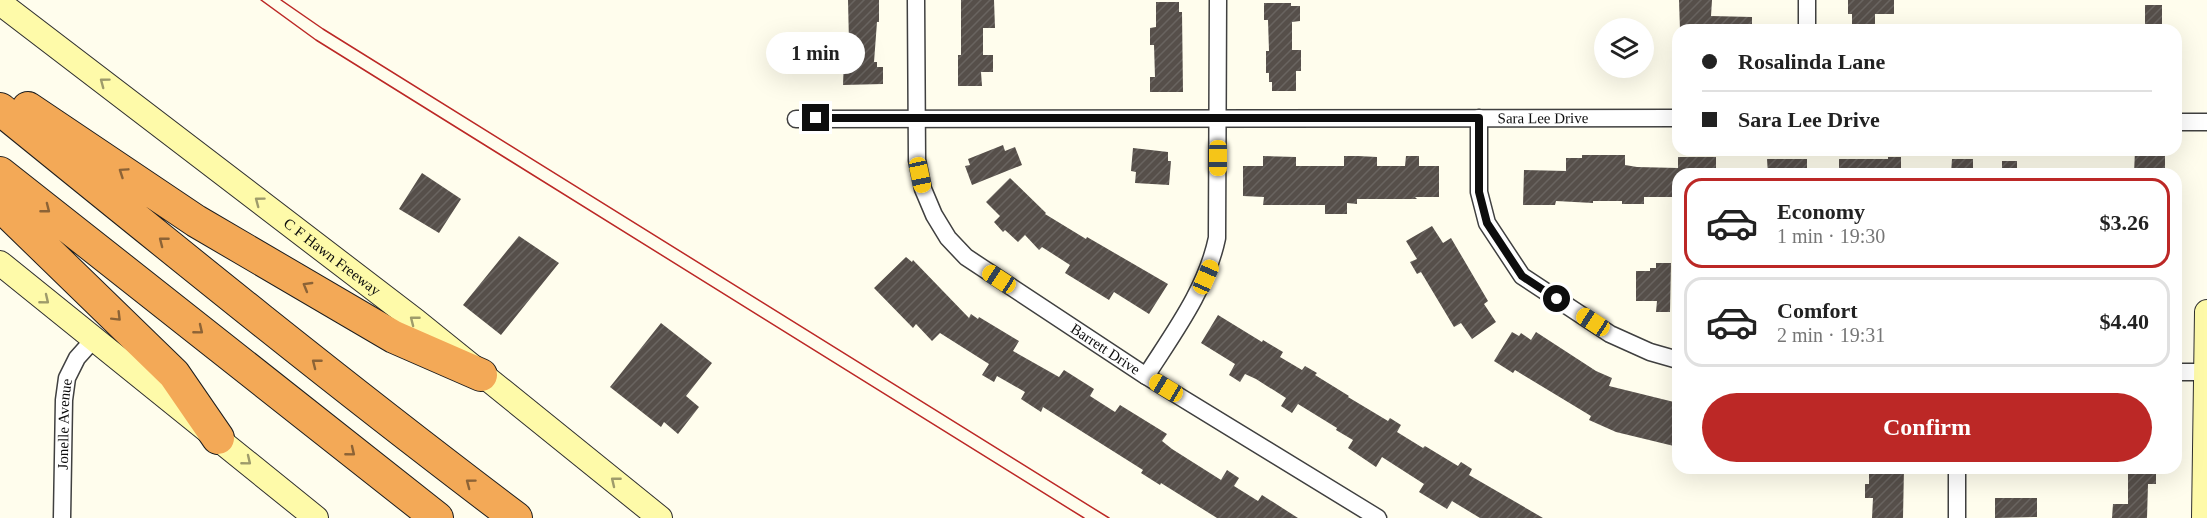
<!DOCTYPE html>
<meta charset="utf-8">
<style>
:root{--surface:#fff;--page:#f6f6f6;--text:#222;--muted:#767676;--line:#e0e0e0;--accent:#bc2826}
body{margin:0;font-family:"Times New Roman",serif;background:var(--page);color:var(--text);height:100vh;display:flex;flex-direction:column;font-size:22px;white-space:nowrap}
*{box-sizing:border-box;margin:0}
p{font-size:20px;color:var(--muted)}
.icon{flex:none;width:33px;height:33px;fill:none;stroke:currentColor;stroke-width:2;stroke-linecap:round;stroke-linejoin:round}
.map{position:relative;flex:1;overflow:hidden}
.panel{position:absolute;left:1672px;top:168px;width:510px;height:306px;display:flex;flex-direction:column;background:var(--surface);border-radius:18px;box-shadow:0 6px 24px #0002}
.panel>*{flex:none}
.top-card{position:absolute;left:1672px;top:24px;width:510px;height:132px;border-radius:18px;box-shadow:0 6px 24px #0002;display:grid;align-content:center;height:132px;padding:0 30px;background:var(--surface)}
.buttons{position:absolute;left:1594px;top:18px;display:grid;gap:12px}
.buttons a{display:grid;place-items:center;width:60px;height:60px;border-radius:50%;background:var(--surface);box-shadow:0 6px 24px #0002;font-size:30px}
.end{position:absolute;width:27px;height:27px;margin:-14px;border:8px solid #0d0d0d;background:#fff;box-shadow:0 0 0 3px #fff}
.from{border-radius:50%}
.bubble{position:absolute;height:42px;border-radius:21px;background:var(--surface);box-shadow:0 6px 24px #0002;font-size:20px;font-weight:800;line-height:42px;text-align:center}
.car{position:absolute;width:18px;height:36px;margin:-18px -9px;border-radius:8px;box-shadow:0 0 4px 2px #0007;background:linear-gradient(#f5c518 24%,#345 0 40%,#f5c518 0 76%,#345 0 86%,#f5c518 0)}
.top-card b{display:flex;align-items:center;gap:21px;height:57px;font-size:22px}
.top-card b+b{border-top:2px solid var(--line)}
.top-card i{width:15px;height:15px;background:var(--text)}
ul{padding:10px 0 0;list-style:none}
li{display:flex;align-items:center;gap:18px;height:90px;margin:0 12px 9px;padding:0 18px;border:3px solid var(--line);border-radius:18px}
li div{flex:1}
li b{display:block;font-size:22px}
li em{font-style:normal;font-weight:800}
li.on{border-color:var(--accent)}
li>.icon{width:54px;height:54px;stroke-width:1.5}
.primary-button{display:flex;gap:12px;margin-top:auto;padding:12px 30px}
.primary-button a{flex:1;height:69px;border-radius:36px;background:var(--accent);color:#fff;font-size:24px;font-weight:800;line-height:69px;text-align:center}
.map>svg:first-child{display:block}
.building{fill:url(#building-hatch)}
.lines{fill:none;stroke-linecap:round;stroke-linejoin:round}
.street-casing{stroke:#404040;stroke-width:19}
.secondary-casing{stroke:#2f2f2f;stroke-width:26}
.highway-casing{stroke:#1e1e1e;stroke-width:34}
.street{stroke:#fff;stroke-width:16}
.secondary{stroke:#fefaa9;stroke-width:24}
.highway{stroke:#f3a957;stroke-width:32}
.tram{stroke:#bc2826;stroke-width:1.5}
.oneway{stroke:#9e9b6b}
.oneway2{stroke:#8c6336}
.route{stroke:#0d0d0d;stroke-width:8}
.labels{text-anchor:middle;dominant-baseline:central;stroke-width:6;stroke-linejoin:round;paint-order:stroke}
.street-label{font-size:15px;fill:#0d0d0d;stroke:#fff}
</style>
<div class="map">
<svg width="2207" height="518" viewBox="0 0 2207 518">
<defs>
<pattern id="building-hatch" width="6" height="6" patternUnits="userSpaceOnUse" patternTransform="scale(1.5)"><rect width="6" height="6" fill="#564f4a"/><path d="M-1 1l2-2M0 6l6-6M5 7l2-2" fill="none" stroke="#696460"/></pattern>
</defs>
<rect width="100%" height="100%" fill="#fffded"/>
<!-- building -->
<path class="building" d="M848,0h31v22h-2l-3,40h3v5h6v17l-40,1 1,-27h-3v-15h8z
M961,0h33l1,28h-12v27h10v17h-12l1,14h-24v-31h3z
M1679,0h33l-1,16 41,1v13h-72z
M1848,0h46v14h-19v16h-23v-16h-4z
M1156,2h23v10h3l1,80h-33v-15h5l-1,-32h-4v-17l6,-1z
M1264,3h27v3h9v15l-8,1v28h9v21h-5v20h-24v-9h-3v-9h-3v-22h3l-1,-31h-4z
M2145,5h17v25h-17z
M1003,145l2,6 10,-4 7,18 -50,20 -7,-19 5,-1 -2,-6z
M1133,148l35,4v9h3l-2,24 -34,-2 1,-11 -5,-1z
M2135,150h30v18h-4v6h-27z
M1582,155h43v10l12,2 41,1v-11h38v17h-38v23h-34v7h-22v-3h-29v2l-37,-2 -1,4h-32l1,-35 42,1v-13h16z
M1263,156l33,1v9h48v-10h14l19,1v9h28l1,-10h13v10h20v31h-24l2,2h-60v5l-10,-1v11h-22v-9h-62l1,-8 -21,-1v-30h20z
M1888,157h13v17h-62v-15h49z
M1767,159h40v15h-39z
M1952,159h21v15h-22z
M2002,161h15v13h-15z
M422,173l39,26 -22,34 -40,-24z
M1010,178l36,35 -1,1 41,25 1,-2 81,47 -19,30 -35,-22 -5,8 -44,-27 5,-8 -28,-18 -3,3 -14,-15 -7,7 -13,-12 -2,2 -9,-10 6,-6 -14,-14z
M1432,226l11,17 8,-5 37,63 -4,3 12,18 -24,17 -11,-16 -7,4 -33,-55 -4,2 -7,-12 7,-3 -11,-18z
M519,236l40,27 -58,72 -38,-30z
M906,257l6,5 1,-2 56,58 2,-4 7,5 1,-2 40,24 -6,10 46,26 5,-7 30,19 -4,7 25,16 5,-7 47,29 -5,7 10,8 49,31 6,-10 12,8 -5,8 24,15 4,-6 36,23h-81l-56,-35 -1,2 -19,-12 2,-3 -100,-63 -2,5 -20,-13 4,-7 -28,-16 -3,6 -12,-7 7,-11 -49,-31 -8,8 -16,-17 -3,4 -39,-40z
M1656,263h15l-1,49h-14l1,-11h-21v-30h14v-3h6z
M1218,315l44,27 1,-2 20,12 -3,5 22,13 3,-4 12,7 -2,2 34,21 -1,1 40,24 2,-3 11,7 -4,7 26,16 2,-2 33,20 3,-4 11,7 -3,6 74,43h-63l-28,-17 -5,8 -28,-17 5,-8 -42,-27 -6,10 -28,-19 5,-8 -17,-10 1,-2 -39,-24 -6,9 -11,-7 5,-8 -30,-19 -11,-5 -5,8 -11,-7 6,-11 -34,-21z
M661,323l51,40 -26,33 13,11 -21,27 -14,-12 -3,5 -51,-40z
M1512,332l7,4 2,-3 10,7 5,-8 60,39 16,7 -3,8 69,17v44l-62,-15 -27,-12 2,-4 -76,-46 -2,3 -19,-12z
M1869,468h35l-1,50h-31l1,-20h-8v-14h4z
M2128,468h28v16h-8l-1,34h-35l1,-14h15z
M1995,498h42v19l-42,1z"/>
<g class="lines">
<!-- street casing -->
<g class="street-casing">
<g id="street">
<path id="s1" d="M916,0l1,160 6,29 11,26 14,23 18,19 180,119 232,142"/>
<path d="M1807,30v-30"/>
<path d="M1479,118v74l8,31 35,53 88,58 40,18 28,8"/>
<path id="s2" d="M796,119l882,-1"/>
<path d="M2176,122h31"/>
<path d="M2176,372h31"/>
<path d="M1146,376c28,-44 60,-86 71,-138l1,-238"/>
<path d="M1957,468v50"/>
<path id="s3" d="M62,518l2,-118 3,-22 10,-20 17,-19"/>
</g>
</g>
<!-- secondary casing -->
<g class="secondary-casing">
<g id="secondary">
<path id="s4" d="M0,3l416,318 244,197"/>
<path d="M0,263l316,255"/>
<path d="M2204,518l3,-206"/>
</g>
</g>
<!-- highway casing -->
<g class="highway-casing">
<path id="highway" d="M28,108l168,113 198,116 87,38
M0,109c170,138 341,277 516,409
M0,173l437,345
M0,205l174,169 44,64"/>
</g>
<!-- street -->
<use href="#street" class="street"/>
<!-- secondary -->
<use href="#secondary" class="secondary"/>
<!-- highway -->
<use href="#highway" class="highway"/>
<!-- tram -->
<path class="tram" d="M261,0l55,40 768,478
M281,0l42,29 786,489"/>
</g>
<!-- one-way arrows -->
<defs><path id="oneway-chevron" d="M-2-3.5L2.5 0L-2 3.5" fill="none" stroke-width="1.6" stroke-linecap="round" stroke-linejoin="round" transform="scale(1.5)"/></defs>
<g class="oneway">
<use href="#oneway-chevron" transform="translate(104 82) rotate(-143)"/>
<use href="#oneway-chevron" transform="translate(259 201) rotate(-143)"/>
<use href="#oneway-chevron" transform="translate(45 300) rotate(39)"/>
<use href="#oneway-chevron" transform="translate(414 320) rotate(-142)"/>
<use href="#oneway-chevron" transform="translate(247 461) rotate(39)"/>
<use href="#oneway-chevron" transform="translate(615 481) rotate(-141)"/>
</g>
<g class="oneway2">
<use href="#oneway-chevron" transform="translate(123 172) rotate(-146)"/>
<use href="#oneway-chevron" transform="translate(46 209) rotate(38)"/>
<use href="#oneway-chevron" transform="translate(163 241) rotate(-142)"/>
<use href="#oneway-chevron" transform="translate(307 286) rotate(-150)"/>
<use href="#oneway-chevron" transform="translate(117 317) rotate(45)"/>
<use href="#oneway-chevron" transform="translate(199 330) rotate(39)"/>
<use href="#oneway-chevron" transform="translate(316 363) rotate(-142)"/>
<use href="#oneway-chevron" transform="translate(351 452) rotate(39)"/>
<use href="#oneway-chevron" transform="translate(470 483) rotate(-143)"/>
</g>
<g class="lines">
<!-- route -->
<path class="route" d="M816,118h663v74l8,31 35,53 35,23"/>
</g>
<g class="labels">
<!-- street labels -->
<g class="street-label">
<text stroke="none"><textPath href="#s2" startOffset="747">Sara Lee Drive</textPath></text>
<text stroke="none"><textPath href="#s4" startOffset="418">C F Hawn Freeway</textPath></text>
<text stroke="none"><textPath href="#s1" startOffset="438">Barrett Drive</textPath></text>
<text stroke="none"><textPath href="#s3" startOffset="94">Jonelle Avenue</textPath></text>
</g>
</g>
</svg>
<div class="buttons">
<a><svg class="icon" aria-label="layers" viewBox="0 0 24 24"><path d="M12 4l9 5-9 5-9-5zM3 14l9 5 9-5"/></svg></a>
</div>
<i class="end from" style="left:1557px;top:299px"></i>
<i class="end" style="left:816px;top:118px"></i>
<div class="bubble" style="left:766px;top:32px;width:99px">1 min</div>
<i class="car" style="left:1218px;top:158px;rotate:180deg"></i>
<i class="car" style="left:920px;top:175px;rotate:168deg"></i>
<i class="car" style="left:1206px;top:277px;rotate:24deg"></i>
<i class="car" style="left:999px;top:279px;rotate:303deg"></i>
<i class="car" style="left:1593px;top:322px;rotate:303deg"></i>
<i class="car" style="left:1166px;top:388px;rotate:301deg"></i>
<div class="top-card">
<b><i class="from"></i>Rosalinda Lane</b>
<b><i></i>Sara Lee Drive</b>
</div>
<section class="panel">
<ul>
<li class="on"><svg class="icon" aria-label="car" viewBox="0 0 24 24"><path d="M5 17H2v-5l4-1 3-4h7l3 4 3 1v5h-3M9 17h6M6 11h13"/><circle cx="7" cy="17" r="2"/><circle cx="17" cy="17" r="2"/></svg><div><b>Economy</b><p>1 min · 19:30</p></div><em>$3.26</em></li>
<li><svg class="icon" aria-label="car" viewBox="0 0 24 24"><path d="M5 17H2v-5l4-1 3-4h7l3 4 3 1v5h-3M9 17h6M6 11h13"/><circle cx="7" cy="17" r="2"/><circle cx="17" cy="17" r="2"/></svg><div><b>Comfort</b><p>2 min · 19:31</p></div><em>$4.40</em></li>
</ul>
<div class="primary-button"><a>Confirm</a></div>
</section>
</div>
